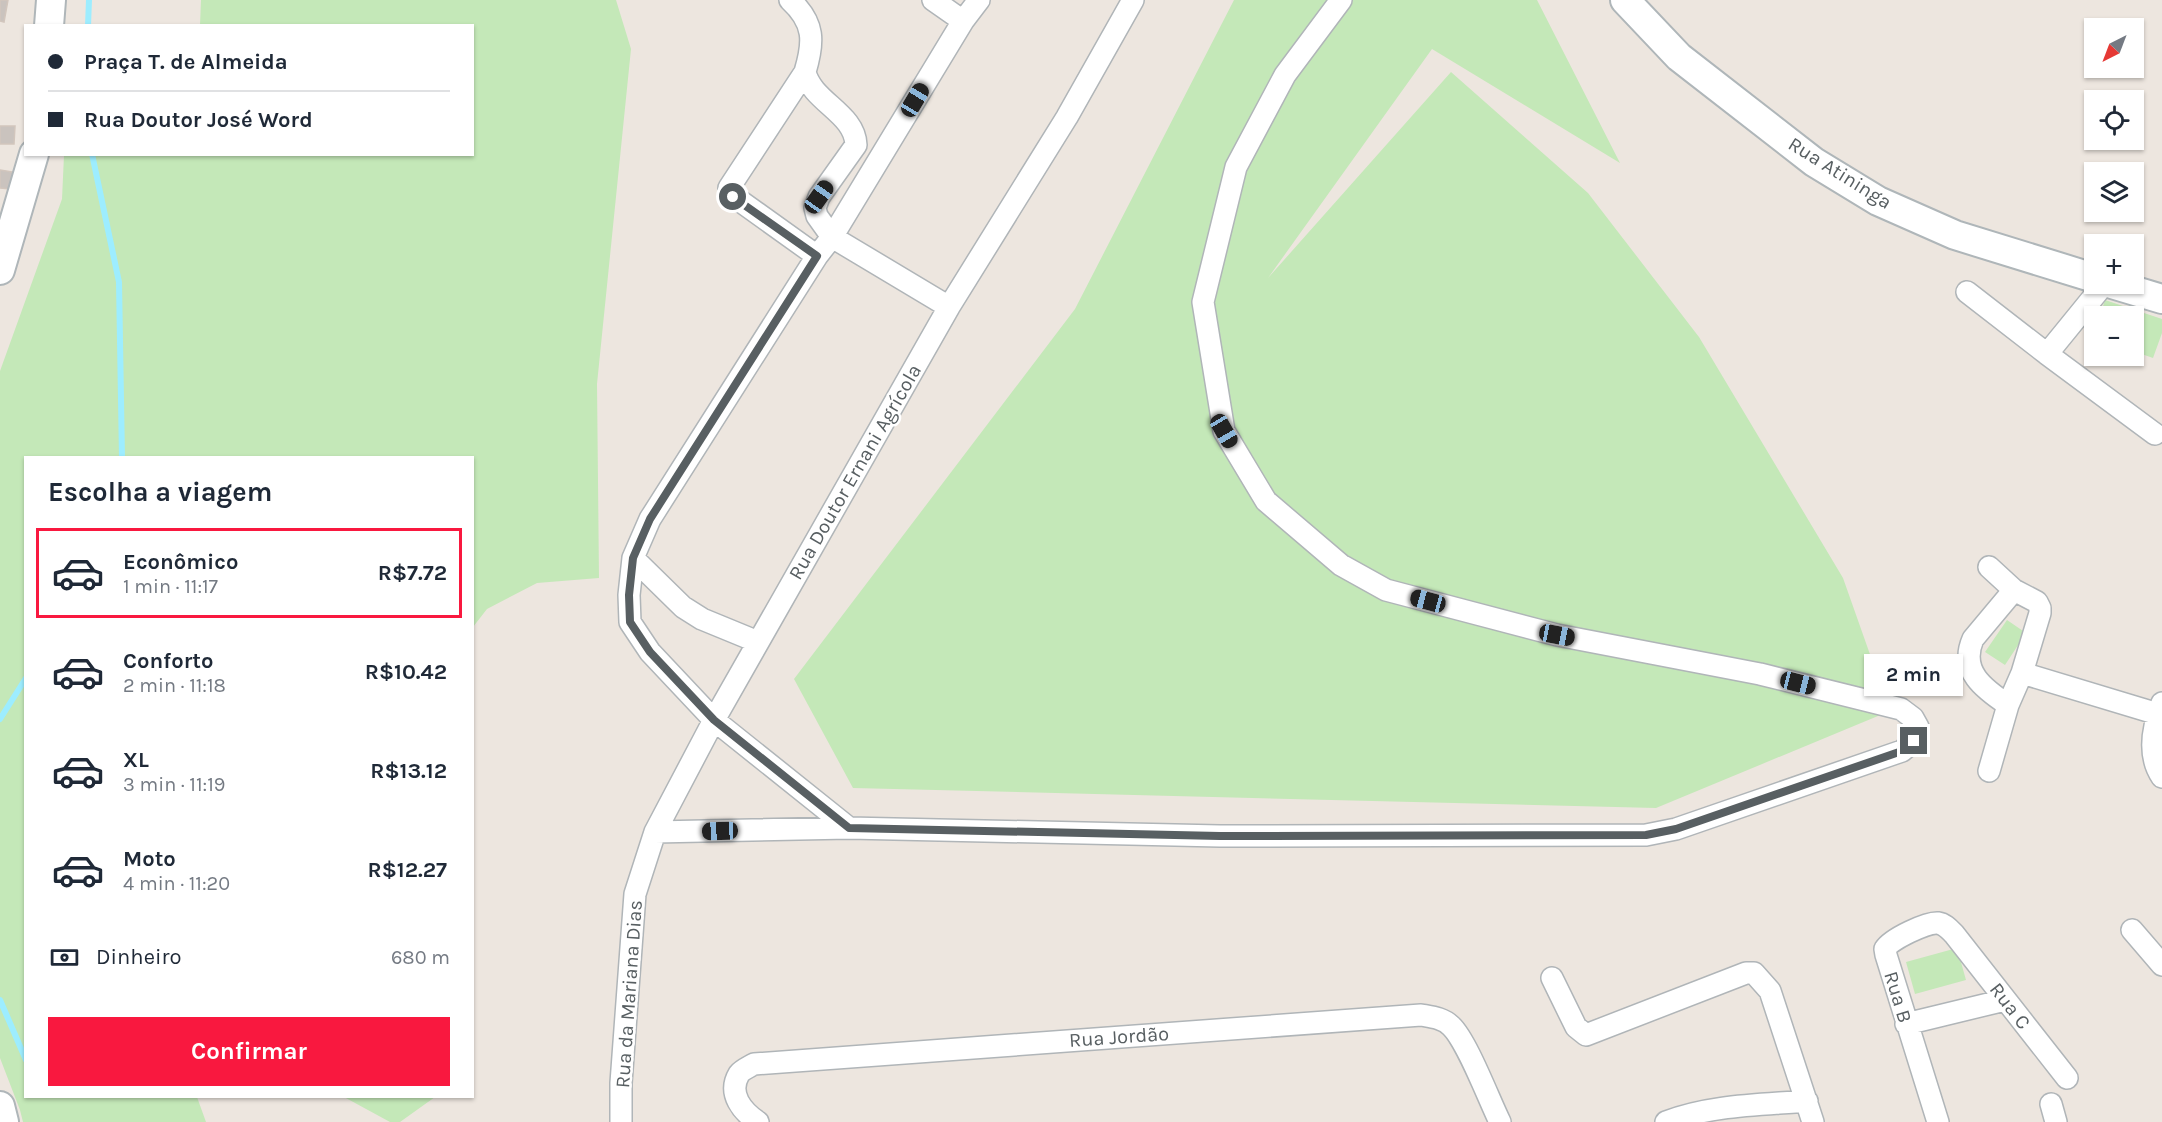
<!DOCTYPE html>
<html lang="pt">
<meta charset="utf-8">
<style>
:root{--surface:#fff;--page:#f2f2f3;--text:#1f2937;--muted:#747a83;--line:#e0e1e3;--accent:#f9183f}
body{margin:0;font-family:Karla,sans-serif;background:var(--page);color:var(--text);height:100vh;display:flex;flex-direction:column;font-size:22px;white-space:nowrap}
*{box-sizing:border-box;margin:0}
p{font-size:20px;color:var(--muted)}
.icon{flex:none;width:33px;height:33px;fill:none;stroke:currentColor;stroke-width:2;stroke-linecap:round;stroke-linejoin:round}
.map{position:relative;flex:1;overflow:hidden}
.side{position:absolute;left:24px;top:456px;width:450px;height:642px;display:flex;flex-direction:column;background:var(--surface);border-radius:0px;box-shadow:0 2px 4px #0004}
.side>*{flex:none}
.top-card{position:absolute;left:24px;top:24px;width:450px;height:132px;border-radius:0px;box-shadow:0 2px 4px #0004;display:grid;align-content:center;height:132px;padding:0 24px;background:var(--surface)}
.needle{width:39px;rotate:222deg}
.buttons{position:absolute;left:2084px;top:18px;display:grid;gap:12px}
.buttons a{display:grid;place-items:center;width:60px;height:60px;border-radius:0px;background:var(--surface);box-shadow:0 2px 4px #0004;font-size:30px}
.end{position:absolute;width:27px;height:27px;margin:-14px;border:8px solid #585f62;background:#fff;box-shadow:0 0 0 3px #fff}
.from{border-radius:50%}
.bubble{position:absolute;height:42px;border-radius:0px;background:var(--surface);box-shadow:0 2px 4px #0004;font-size:20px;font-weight:700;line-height:42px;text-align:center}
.car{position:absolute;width:18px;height:36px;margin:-18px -9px;border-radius:8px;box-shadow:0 0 4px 2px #0007;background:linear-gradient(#222 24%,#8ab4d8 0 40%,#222 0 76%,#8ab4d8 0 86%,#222 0)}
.top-card b{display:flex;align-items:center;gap:21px;height:57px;font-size:22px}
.top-card b+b{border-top:2px solid var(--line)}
.top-card i{width:15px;height:15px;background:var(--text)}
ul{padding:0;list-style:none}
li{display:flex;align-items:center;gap:18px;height:90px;margin:0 12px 9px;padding:0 12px;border:3px solid transparent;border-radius:0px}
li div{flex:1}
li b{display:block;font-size:22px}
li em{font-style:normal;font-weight:700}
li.active{border-color:var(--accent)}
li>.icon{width:54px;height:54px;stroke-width:1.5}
h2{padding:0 24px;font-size:27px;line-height:72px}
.pay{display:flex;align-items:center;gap:15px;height:66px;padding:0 24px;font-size:22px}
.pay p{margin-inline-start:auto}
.action{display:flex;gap:12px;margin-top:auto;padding:12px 24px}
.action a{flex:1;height:69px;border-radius:0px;background:var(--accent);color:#fff;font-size:24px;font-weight:700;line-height:69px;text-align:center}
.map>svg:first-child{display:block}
.green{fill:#c4e8b8}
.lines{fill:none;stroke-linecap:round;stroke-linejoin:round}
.stream{stroke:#9dedff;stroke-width:6}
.building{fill:#cac3be;stroke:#d2c6bd;stroke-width:1.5}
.street-casing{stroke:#b0b5b8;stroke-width:24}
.secondary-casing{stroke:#afb6b9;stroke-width:32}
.street{stroke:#fff;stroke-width:21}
.secondary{stroke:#fff;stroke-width:28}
.route{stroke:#585f62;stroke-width:8}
.labels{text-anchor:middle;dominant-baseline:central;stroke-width:5;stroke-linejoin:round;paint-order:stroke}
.street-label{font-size:20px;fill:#585f62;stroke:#fff}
</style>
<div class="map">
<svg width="2162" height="1122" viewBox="0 0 2162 1122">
<rect width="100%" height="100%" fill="#ede6df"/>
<!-- green -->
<path class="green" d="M201,0h415l15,49 -34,335 2,194 -62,5 -50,26 -14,18 -1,-169h-446v638l171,1 9,25h-183l-3,-12 -20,-52v-687l62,-172 2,-44 408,-1v-128l-272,-1z
M1234,0h303l83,163 -188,-114 -164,229 183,-206 137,121 111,144 144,241 47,133 -234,97 -803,-20 -59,-109 281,-370z
M2105,300l57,19v14l-9,25 -20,-7v-35h-33z
M2007,620l19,13 -21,32 -20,-13z
M1957,948l9,32 -51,14 -9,-32z
M344,1097h91l-35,25h-10z"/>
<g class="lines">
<!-- stream -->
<path class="stream" d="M88,26l1,-26
M92,154l27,128 3,176
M0,719l26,-41
M0,1000l26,60"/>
</g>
<!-- building -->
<path class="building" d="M0,0h8l-4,22 -4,-1z
M0,126h15l-1,18h-14z
M0,170l13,2 -3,17 -10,-1z"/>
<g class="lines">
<!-- street casing -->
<g class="street-casing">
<path id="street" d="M790,0c25,23 24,42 15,72l-76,116v5l88,63
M933,0l30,21
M805,72c7,30 50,41 51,73l-37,52 -4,11 2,8 15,21 117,70
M2104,284l-57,70 108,80
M1967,292l80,62
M633,558l50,49 19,12 56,23
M1989,567l25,23 23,12 3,6v5l-18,60 -14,32 -19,66
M2022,673l136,41
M2162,703c-9,23 -15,52 0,74
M2008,705c-24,-16 -49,-34 -35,-66l41,-49
M849,828l-135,-108 -64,-68 -20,-30 -1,-27 4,-37 17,-39 167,-263 15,-19 131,-216 16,-21
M655,832l194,-4 371,8 426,-1 30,-6 226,-78 12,-10 4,-14 -5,-9 -12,-9 -141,-35 -203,-39 -171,-45 -45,-25 -75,-64 -42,-70 -21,-129 33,-135 49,-92 56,-75
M2132,930l30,35
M1552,978l24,49 10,8 160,-62h8l16,18 43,131
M1906,1024l99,-24
M2051,1104l5,18
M621,1122v-39l14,-189 20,-62 59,-112 235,-413 118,-190 66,-117
M758,1122c-15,-10 -31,-28 -19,-48 3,-4 10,-7 15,-10l667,-49c11,2 22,3 30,11 16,15 38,74 49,96
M1666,1122c44,-17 94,-17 141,-21
M1938,1122l-52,-167 -1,-6c6,-10 42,-27 53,-26 7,1 11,6 16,11l113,144"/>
</g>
<!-- secondary casing -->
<g class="secondary-casing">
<path id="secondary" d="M1625,0l54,57 135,105 64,39 77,34 139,43
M49,26l2,-26
M0,270l34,-116
M2112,284l50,15
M0,1106l4,16"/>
</g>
<!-- street -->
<use href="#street" class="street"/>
<!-- secondary -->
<use href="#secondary" class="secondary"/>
</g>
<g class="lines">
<!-- route -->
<path class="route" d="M733,197l84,59 -167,263 -17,39 -4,37 1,27 20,30 64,68 135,108 371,8 426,-1 30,-6 226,-78 12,-10"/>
</g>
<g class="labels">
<!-- street labels -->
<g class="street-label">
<text transform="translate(1840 173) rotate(32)">Rua Atininga</text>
<text transform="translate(855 472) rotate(-60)">Rua Doutor Ernani Agrícola</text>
<text transform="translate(629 994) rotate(-86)">Rua da Mariana Dias</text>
<text transform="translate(1898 997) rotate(73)">Rua B</text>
<text transform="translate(2010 1006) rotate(52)">Rua C</text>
<text transform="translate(1119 1037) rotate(-4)">Rua Jordão</text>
</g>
</g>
</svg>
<div class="buttons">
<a><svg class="needle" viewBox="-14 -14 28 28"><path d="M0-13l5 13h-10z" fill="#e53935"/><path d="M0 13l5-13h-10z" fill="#747a83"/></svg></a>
<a><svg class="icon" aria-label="locate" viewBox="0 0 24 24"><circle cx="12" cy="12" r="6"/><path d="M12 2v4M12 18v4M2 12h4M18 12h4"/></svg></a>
<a><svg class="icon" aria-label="layers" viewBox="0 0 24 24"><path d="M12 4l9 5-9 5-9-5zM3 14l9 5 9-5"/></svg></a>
<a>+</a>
<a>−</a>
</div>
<i class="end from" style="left:733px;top:197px"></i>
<i class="end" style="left:1914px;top:741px"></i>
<div class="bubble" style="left:1864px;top:654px;width:99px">2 min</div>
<i class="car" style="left:915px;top:100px;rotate:31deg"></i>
<i class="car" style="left:819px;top:197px;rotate:35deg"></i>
<i class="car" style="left:1224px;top:431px;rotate:150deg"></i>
<i class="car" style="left:1428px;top:601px;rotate:285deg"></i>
<i class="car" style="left:1557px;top:635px;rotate:101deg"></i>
<i class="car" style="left:1798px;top:683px;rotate:104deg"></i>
<i class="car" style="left:720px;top:831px;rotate:268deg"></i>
<div class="top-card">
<b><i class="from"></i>Praça T. de Almeida</b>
<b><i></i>Rua Doutor José Word</b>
</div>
<section class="side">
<h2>Escolha a viagem</h2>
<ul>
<li class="active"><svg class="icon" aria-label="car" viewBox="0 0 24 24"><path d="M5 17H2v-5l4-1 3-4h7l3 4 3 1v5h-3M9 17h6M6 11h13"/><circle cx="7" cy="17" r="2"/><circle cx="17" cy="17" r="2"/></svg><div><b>Econômico</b><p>1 min · 11:17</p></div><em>R$7.72</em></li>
<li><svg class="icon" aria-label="car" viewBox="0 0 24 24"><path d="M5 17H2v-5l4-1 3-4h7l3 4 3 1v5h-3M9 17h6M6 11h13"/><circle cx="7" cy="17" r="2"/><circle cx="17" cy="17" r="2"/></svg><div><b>Conforto</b><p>2 min · 11:18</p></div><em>R$10.42</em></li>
<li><svg class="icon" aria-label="car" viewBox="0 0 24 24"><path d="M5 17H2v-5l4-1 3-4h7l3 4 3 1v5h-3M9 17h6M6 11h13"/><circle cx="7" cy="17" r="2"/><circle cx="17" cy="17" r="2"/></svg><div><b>XL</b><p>3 min · 11:19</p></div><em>R$13.12</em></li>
<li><svg class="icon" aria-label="car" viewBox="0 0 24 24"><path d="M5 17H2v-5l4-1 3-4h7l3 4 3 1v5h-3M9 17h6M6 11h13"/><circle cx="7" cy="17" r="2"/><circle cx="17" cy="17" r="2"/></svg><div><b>Moto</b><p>4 min · 11:20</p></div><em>R$12.27</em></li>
</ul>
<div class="pay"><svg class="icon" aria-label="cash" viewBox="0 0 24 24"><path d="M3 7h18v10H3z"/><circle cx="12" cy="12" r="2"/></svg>Dinheiro<p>680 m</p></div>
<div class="action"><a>Confirmar</a></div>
</section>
</div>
